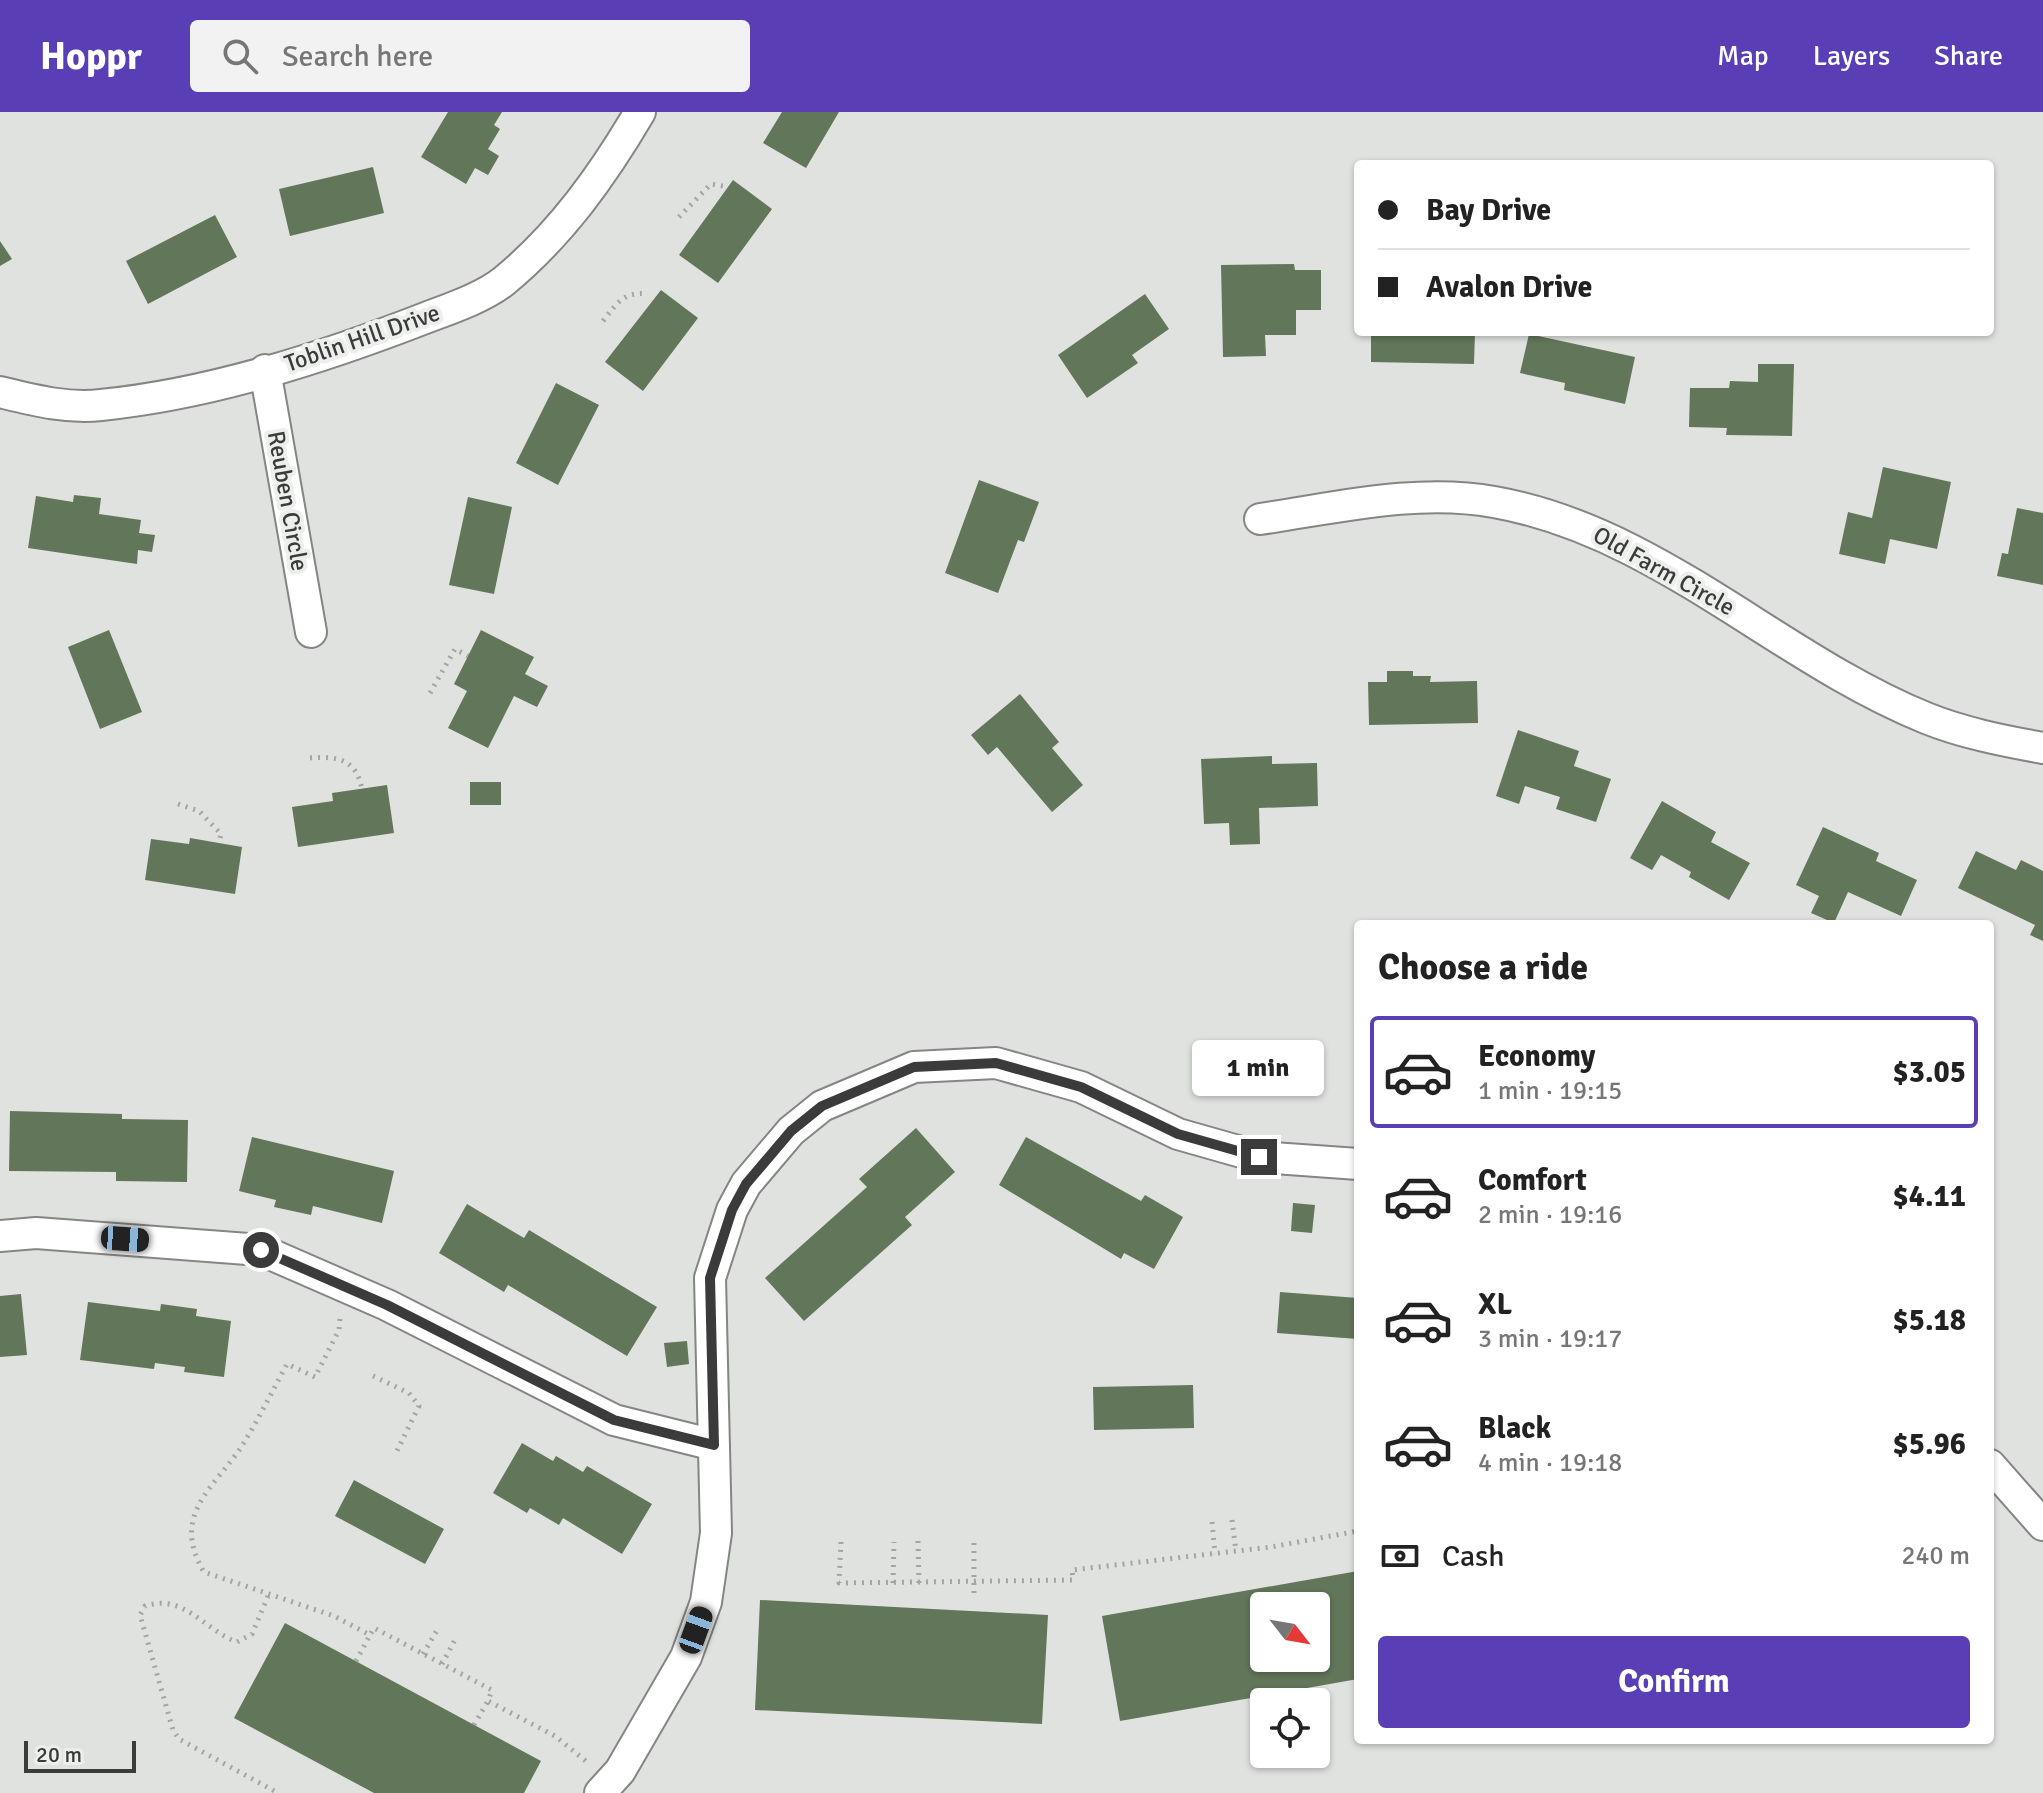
<!DOCTYPE html>
<meta charset="utf-8">
<style>
:root{--surface:#fff;--page:#f2f2f2;--text:#222;--muted:#767676;--line:#e0e0e0;--accent:#5a3eb6}
body{margin:0;font-family:Signika,sans-serif;background:var(--page);color:var(--text);height:100vh;display:flex;flex-direction:column;font-size:30px;white-space:nowrap}
*{box-sizing:border-box;margin:0}
p{font-size:26px;color:var(--muted)}
.icon{flex:none;width:44px;height:44px;fill:none;stroke:currentColor;stroke-width:2;stroke-linecap:round;stroke-linejoin:round}
.map{position:relative;flex:1;overflow:hidden}
.drawer{position:absolute;left:1354px;top:808px;width:640px;height:824px;display:flex;flex-direction:column;background:var(--surface);border-radius:8px;box-shadow:0 2px 6px #0004}
.drawer>*{flex:none}
.hud{position:absolute;left:1354px;top:48px;width:640px;height:176px;border-radius:8px;box-shadow:0 2px 6px #0004;display:grid;align-content:center;height:176px;padding:0 24px;background:var(--surface)}
.needle{width:52px;rotate:121deg}
.fabs{position:absolute;left:1250px;top:1480px;display:grid;gap:16px}
.fabs a{display:grid;place-items:center;width:80px;height:80px;border-radius:8px;background:var(--surface);box-shadow:0 2px 6px #0004;font-size:40px}
.scale{position:absolute;left:24px;bottom:20px;width:112px;box-sizing:border-box;padding-left:8px;border:4px solid #3a3b3a;border-top:0;font-size:22px;line-height:28px;white-space:nowrap;color:#3a3b3a;-webkit-text-stroke:6px #edefec;paint-order:stroke}
.end{position:absolute;width:36px;height:36px;margin:-18px;border:10px solid #3a3b3a;background:#fff;box-shadow:0 0 0 4px #fff}
.from{border-radius:50%}
.bubble{position:absolute;height:56px;border-radius:8px;background:var(--surface);box-shadow:0 2px 6px #0004;font-size:26px;font-weight:800;line-height:56px;text-align:center}
.car{position:absolute;width:24px;height:48px;margin:-24px -12px;border-radius:10px;box-shadow:0 0 6px 2px #0007;background:linear-gradient(#222 24%,#8ab4d8 0 40%,#222 0 76%,#8ab4d8 0 86%,#222 0)}
.hud b{display:flex;align-items:center;gap:28px;height:76px;font-size:30px}
.hud b+b{border-top:2px solid var(--line)}
.hud i{width:20px;height:20px;background:var(--text)}
ul{padding:0;list-style:none}
li{display:flex;align-items:center;gap:24px;height:112px;margin:0 16px 12px;padding:0 8px;border:4px solid transparent;border-radius:8px}
li div{flex:1}
li b{display:block;font-size:30px}
li em{font-style:normal;font-weight:800}
li.on{border-color:var(--accent)}
li>.icon{width:72px;height:72px;stroke-width:1.5}
h2{padding:0 24px;font-size:36px;line-height:96px}
.pay{display:flex;align-items:center;gap:20px;height:88px;padding:0 24px;font-size:30px}
.pay p{margin-inline-start:auto}
.action{display:flex;gap:16px;margin-top:auto;padding:16px 24px}
.action a{flex:1;height:92px;border-radius:8px;background:var(--accent);color:#fff;font-size:32px;font-weight:800;line-height:92px;text-align:center}
header{display:flex;align-items:center;gap:48px;box-sizing:border-box;height:112px;padding:0 40px;background:var(--accent);color:#fff}
header strong{font-size:38px}
nav{display:flex;gap:44px;margin-inline-start:auto;font-size:28px}
.search{width:560px;height:72px;background:var(--page);display:flex;align-items:center;gap:20px;box-sizing:border-box;padding:0 28px;border-radius:8px;color:var(--muted);font-size:30px}
.map>svg:first-child{display:block}
.building{fill:#627659;fill-rule:evenodd}
.lines{fill:none;stroke-linecap:round;stroke-linejoin:round}
.minor-casing{stroke:#848683;stroke-width:34}
.path{stroke:#a4a5a3;stroke-width:5;stroke-dasharray:2 6;stroke-linecap:butt}
.minor{stroke:#fff;stroke-width:30}
.route{stroke:#3a3b3a;stroke-width:10}
.labels{text-anchor:middle;dominant-baseline:central;stroke-width:8;stroke-linejoin:round;paint-order:stroke}
.street-label{font-size:24px;fill:#3a3b3a;stroke:#edefec}
</style>
<header>
<strong>Hoppr</strong>
<div class="search"><svg class="icon" aria-label="search" viewBox="0 0 24 24"><circle cx="10" cy="10" r="6"/><path d="M15 15l6 6"/></svg>Search here</div>
<nav><a>Map</a><a>Layers</a><a>Share</a></nav>
</header>
<div class="map">
<svg width="2043" height="1681" viewBox="0 0 2043 1681">
<rect width="100%" height="100%" fill="#e0e2df"/>
<!-- building -->
<path class="building" d="M448,0h54l-8,13 6,4 -12,20 11,7 -11,19 -13,-7 -9,16 -45,-27z
M782,0h57l-33,56 -43,-25z
M373,55l11,46 -94,23 -11,-47z
M733,68l39,29 -54,74 -39,-28z
M215,103l22,42 -89,47 -22,-43z
M0,129l12,18 -12,7z
M1294,152l1,6h26v40h-25v25h-31l1,21 -43,1 -2,-92z
M661,178l37,28 -55,73 -38,-29z
M1145,182l24,35 -37,26 6,8 -51,35 -29,-43z
M1371,220h104l-1,32 -103,-2z
M1529,222l106,23 -10,47 -61,-14 1,-7 -45,-10z
M1758,252h36l-2,72 -66,-1 1,-7 -38,-1 1,-39h39l1,-7 28,1z
M556,271l43,22 -41,80 -42,-22z
M1883,355l68,15 -14,67 -47,-10 -5,25 -46,-10 9,-42 24,6z
M979,368l60,22 -15,40 -6,-2 -20,53 -53,-20z
M74,383l27,3 -2,16 42,6 -2,13 16,2 -3,17 -14,-2 -1,14 -109,-16 8,-52 37,6z
M468,385l44,10 -18,87 -45,-9z
M2017,396l26,5v72l-46,-9 5,-23 6,1z
M109,518l33,82 -42,17 -32,-82z
M481,518l53,27 -9,17 23,12 -11,21 -23,-11 -26,52 -40,-20 19,-37 -13,-7z
M1387,559h26v5h18l-1,6 47,-1 1,42 -109,2 -1,-43h19z
M1020,582l39,48 -7,6 31,37 -31,27 -55,-65 -9,8 -17,-20z
M1518,618l61,21 -5,15 37,13 -15,43 -40,-13 4,-12 -35,-11 -6,18 -23,-8z
M1272,644v8l45,-1 1,43 -59,2 1,36 -30,1 -1,-22 -25,1 -3,-65z
M470,670h31v23h-31z
M387,673l7,48 -96,14 -6,-40 41,-6 -1,-8z
M1662,689l54,31 -5,10 39,21 -21,37 -40,-23 2,-5 -30,-17 -9,15 -22,-12z
M1823,715l56,26 -3,8 41,19 -16,36 -53,-24 -14,31 -23,-10 8,-17 -23,-11z
M190,726l52,9 -7,47 -90,-14 6,-41 38,5z
M1976,739l40,19 5,-10 22,11v70l-13,-6 5,-10 -77,-37z
M10,999l112,3v5l66,1 -1,62 -71,-1v-9l-107,-1z
M916,1016l39,44 -50,45 7,8 -108,96 -39,-43 102,-91 -8,-8z
M252,1025l142,34 -12,52 -69,-17 -2,9 -37,-8 2,-7 -37,-9z
M1026,1025l115,64 4,-6 38,22 -29,52 -30,-16 -3,6 -122,-74z
M1293,1091l22,2 -3,28 -21,-2z
M467,1092l57,34 5,-8 128,77 -30,49 -119,-71 -4,7 -65,-39z
M1280,1180l78,6v41l-81,-6z
M21,1182l6,61 -27,2v-61z
M88,1190l72,9 1,-7 36,5 -1,7 35,5 -7,56 -40,-5 1,-5 -30,-4 -1,6 -74,-9z
M687,1229l2,23 -22,3 -3,-24z
M1193,1273l1,43 -100,2 -1,-43z
M522,1331l31,18 3,-5 27,16 4,-6 65,38 -30,50 -59,-36 -4,7 -29,-17 -3,5 -34,-20z
M354,1368l90,49 -19,35 -90,-48z
M1358,1459v108l-238,42 -18,-105zM1264,1494h52v52h-52z
M760,1488l288,15 -6,109 -287,-14z
M285,1511l256,138 -17,32h-150l-140,-75z"/>
<g class="lines">
<!-- minor casing -->
<g class="minor-casing">
<path id="minor" d="M265,258l46,262
M0,280c33,8 67,17 101,13 110,-11 224,-48 327,-88 24,-9 56,-20 76,-36 57,-47 99,-106 136,-169
M1260,407c76,-11 157,-31 234,-17 164,29 282,155 432,216 37,15 78,23 117,30
M0,1124l36,-3 225,17 126,55 227,115 100,25
M1990,1353l53,60
M600,1681l20,-22 66,-114 20,-55 10,-69 -6,-255 22,-68 14,-26 45,-53 31,-25 92,-39 82,-4 85,24 97,47 81,23 99,7"/>
</g>
<!-- path -->
<path class="path" d="M679,105l32,-33 12,2
M603,209c14,-18 21,-30 45,-27
M430,581l25,-44 13,7
M310,646c28,-2 46,1 52,31
M178,692l21,7 22,23 -2,9
M340,1207l-1,11 -24,47 -28,-13c-14,26 -27,52 -42,77 -26,44 -77,71 -41,131l130,44 36,19 4,-7 118,62 -4,11 67,35 32,26
M373,1264l36,17 10,13 -24,49
M1232,1408l4,31
M1212,1410l3,32
M918,1429l1,43
M841,1430l-2,41 234,-3 -1,-10 199,-23 87,-16
M893,1471l1,-41
M974,1481v-52
M268,1484l-16,38 -15,8c-33,-12 -53,-49 -92,-36l-5,9 33,115 6,9 99,54
M423,1542l16,-27
M356,1549l14,-26
M442,1552l15,-28
M474,1613l14,-24"/>
<!-- minor -->
<use href="#minor" class="minor"/>
</g>
<g class="lines">
<!-- route -->
<path class="route" d="M261,1138l126,55 227,115 100,25 -4,-167 22,-68 14,-26 45,-53 31,-25 92,-39 82,-4 85,24 97,47 81,23"/>
</g>
<g class="labels">
<!-- street labels -->
<g class="street-label">
<text transform="translate(362 226) rotate(-19)">Toblin Hill Drive</text>
<text transform="translate(288 389) rotate(80)">Reuben Circle</text>
<text transform="translate(1664 459) rotate(29)">Old Farm Circle</text>
</g>
</g>
</svg>
<div class="fabs">
<a><svg class="needle" viewBox="-14 -14 28 28"><path d="M0-13l5 13h-10z" fill="#e53935"/><path d="M0 13l5-13h-10z" fill="#767676"/></svg></a>
<a><svg class="icon" aria-label="locate" viewBox="0 0 24 24"><circle cx="12" cy="12" r="6"/><path d="M12 2v4M12 18v4M2 12h4M18 12h4"/></svg></a>
</div>
<div class="scale">20 m</div>
<i class="end from" style="left:261px;top:1138px"></i>
<i class="end" style="left:1259px;top:1045px"></i>
<div class="bubble" style="left:1192px;top:928px;width:132px">1 min</div>
<i class="car" style="left:125px;top:1127px;rotate:94deg"></i>
<i class="car" style="left:696px;top:1518px;rotate:20deg"></i>
<div class="hud">
<b><i class="from"></i>Bay Drive</b>
<b><i></i>Avalon Drive</b>
</div>
<section class="drawer">
<h2>Choose a ride</h2>
<ul>
<li class="on"><svg class="icon" aria-label="car" viewBox="0 0 24 24"><path d="M5 17H2v-5l4-1 3-4h7l3 4 3 1v5h-3M9 17h6M6 11h13"/><circle cx="7" cy="17" r="2"/><circle cx="17" cy="17" r="2"/></svg><div><b>Economy</b><p>1 min · 19:15</p></div><em>$3.05</em></li>
<li><svg class="icon" aria-label="car" viewBox="0 0 24 24"><path d="M5 17H2v-5l4-1 3-4h7l3 4 3 1v5h-3M9 17h6M6 11h13"/><circle cx="7" cy="17" r="2"/><circle cx="17" cy="17" r="2"/></svg><div><b>Comfort</b><p>2 min · 19:16</p></div><em>$4.11</em></li>
<li><svg class="icon" aria-label="car" viewBox="0 0 24 24"><path d="M5 17H2v-5l4-1 3-4h7l3 4 3 1v5h-3M9 17h6M6 11h13"/><circle cx="7" cy="17" r="2"/><circle cx="17" cy="17" r="2"/></svg><div><b>XL</b><p>3 min · 19:17</p></div><em>$5.18</em></li>
<li><svg class="icon" aria-label="car" viewBox="0 0 24 24"><path d="M5 17H2v-5l4-1 3-4h7l3 4 3 1v5h-3M9 17h6M6 11h13"/><circle cx="7" cy="17" r="2"/><circle cx="17" cy="17" r="2"/></svg><div><b>Black</b><p>4 min · 19:18</p></div><em>$5.96</em></li>
</ul>
<div class="pay"><svg class="icon" aria-label="cash" viewBox="0 0 24 24"><path d="M3 7h18v10H3z"/><circle cx="12" cy="12" r="2"/></svg>Cash<p>240 m</p></div>
<div class="action"><a>Confirm</a></div>
</section>
</div>
